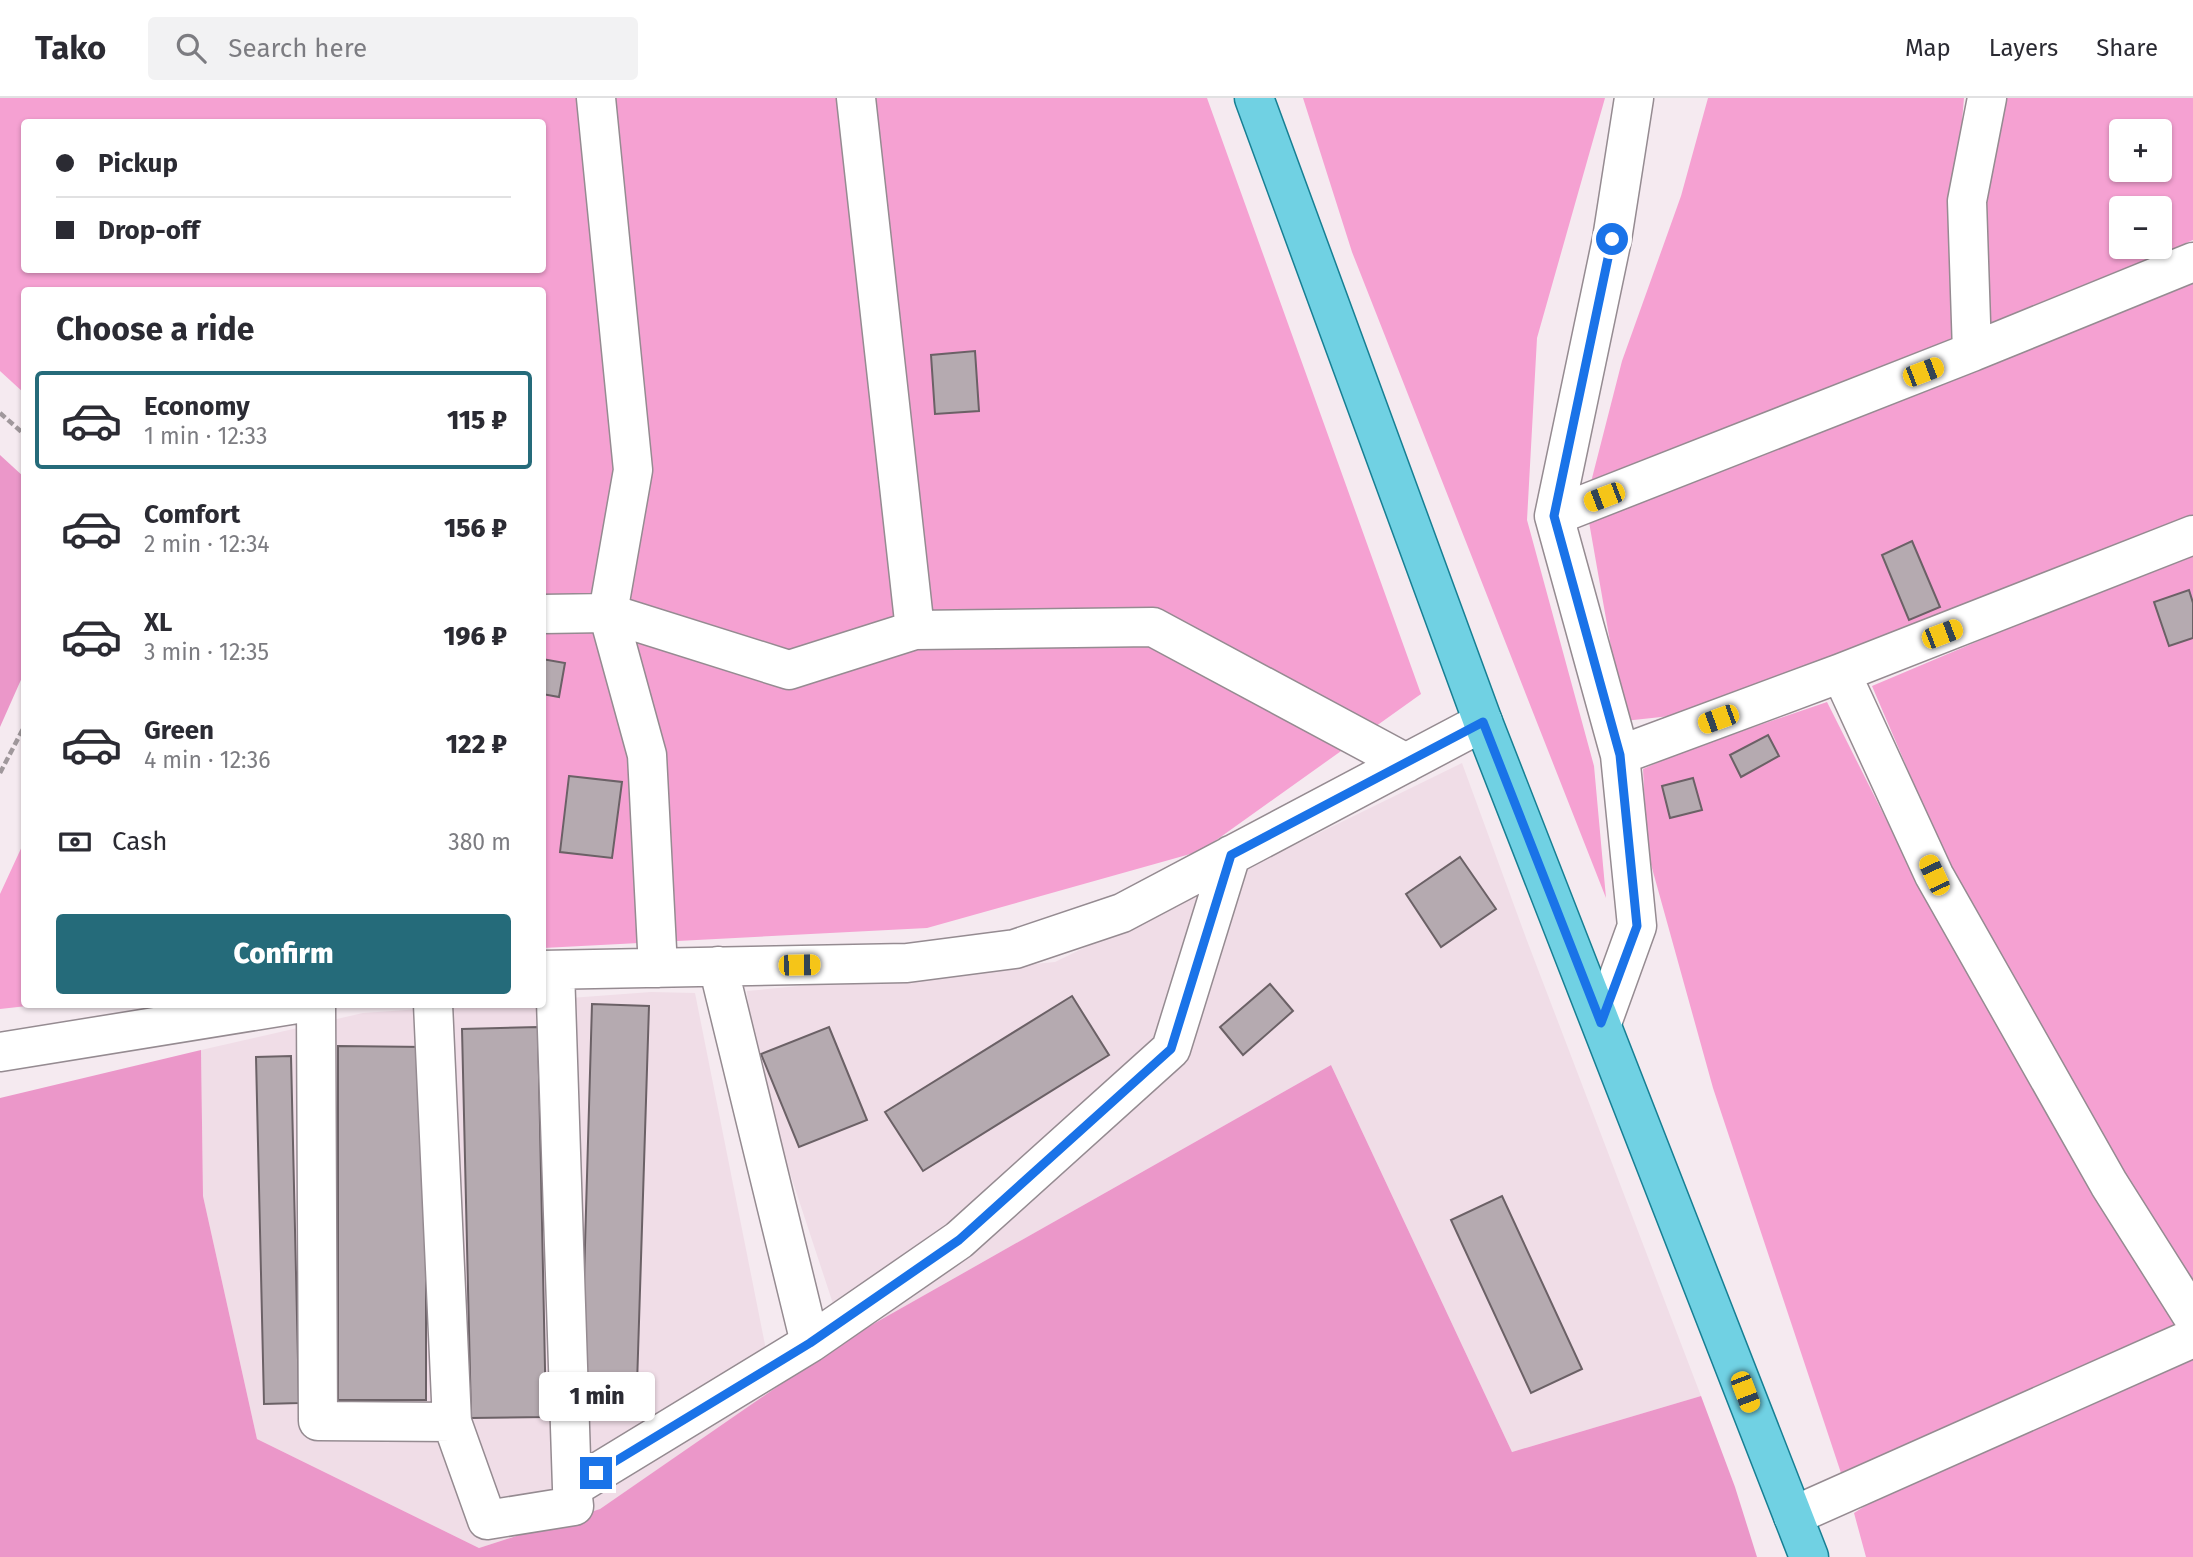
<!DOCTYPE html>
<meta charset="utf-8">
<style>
:root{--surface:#fff;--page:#f2f2f3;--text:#2b2b33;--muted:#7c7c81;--line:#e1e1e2;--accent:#256b7a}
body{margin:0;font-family:"Fira Sans",sans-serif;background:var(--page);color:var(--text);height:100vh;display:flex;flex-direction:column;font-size:26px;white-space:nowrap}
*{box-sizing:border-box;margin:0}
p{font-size:23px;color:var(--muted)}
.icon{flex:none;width:38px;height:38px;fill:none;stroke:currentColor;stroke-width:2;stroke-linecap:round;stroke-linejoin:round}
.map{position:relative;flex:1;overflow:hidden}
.details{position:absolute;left:21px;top:189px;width:525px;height:721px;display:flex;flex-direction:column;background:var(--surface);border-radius:7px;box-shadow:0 2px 5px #0004}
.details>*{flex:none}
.hud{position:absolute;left:21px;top:21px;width:525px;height:154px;border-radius:7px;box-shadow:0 2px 5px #0004;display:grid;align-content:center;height:154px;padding:0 35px;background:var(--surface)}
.fabs{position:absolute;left:2109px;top:21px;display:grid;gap:14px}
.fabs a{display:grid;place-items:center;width:63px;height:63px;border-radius:7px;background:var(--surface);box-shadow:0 2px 5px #0004;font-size:35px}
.end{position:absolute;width:32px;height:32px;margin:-16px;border:9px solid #1a73e8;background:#fff;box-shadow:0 0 0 4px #fff}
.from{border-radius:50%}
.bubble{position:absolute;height:49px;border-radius:7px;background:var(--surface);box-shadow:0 2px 5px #0004;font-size:23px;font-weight:800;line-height:49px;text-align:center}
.car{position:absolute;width:21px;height:42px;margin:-21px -10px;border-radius:9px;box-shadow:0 0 5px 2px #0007;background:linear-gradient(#f5c518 24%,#345 0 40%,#f5c518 0 76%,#345 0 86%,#f5c518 0)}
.hud b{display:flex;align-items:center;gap:24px;height:66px;font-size:26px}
.hud b+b{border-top:2px solid var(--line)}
.hud i{width:18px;height:18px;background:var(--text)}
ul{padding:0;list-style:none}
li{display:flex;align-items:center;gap:21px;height:98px;margin:0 14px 10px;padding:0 21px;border:4px solid transparent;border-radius:7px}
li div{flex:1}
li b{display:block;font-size:26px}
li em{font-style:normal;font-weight:800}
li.current{border-color:var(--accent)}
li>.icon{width:63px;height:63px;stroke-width:1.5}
h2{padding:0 35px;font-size:32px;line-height:84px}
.pay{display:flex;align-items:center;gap:18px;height:77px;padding:0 35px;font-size:26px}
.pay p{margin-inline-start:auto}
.button{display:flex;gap:14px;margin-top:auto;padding:14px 35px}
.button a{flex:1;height:80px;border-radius:7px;background:var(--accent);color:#fff;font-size:28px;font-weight:800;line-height:80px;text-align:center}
header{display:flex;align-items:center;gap:42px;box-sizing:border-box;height:98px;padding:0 35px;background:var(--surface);border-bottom:2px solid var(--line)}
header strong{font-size:33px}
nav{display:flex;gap:38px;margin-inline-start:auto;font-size:24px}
.search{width:490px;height:63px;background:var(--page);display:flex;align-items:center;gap:18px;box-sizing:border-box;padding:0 24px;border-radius:7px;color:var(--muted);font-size:26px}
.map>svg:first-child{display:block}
.built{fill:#f0dde7}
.green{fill:#f5a1d2;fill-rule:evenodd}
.forest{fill:#eb97c9}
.building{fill:#b5aab0;stroke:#6b6166;stroke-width:2}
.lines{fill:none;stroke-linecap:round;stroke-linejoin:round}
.minor-casing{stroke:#958b91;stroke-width:41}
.major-casing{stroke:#177f93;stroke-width:41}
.path{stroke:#a0989c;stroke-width:4.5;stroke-dasharray:7 3.5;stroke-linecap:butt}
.minor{stroke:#fff;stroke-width:38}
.major{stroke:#70d1e3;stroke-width:38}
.route{stroke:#1a73e8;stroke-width:9}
</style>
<header>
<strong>Tako</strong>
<div class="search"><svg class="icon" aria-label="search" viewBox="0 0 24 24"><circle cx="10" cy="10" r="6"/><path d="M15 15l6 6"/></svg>Search here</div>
<nav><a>Map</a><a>Layers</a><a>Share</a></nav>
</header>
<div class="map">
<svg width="2193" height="1459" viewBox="0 0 2193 1459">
<rect width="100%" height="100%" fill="#f5eaf0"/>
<!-- built -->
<path class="built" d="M1462,665l64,175 175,458 -189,56 -181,-387 -486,275 -93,-282 -5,-67 308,-29z
M651,894l44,1 79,397 -174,119 -121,39 -222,-109 -54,-243 -2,-146 162,-37 115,-8 64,-1 1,-4z"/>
<!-- green -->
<path class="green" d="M0,0h1207l214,596 -220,157 -274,77 -384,20 -1,-658h-518v103l-24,-22zM24,24h518v148h-518z
M1303,0h302l-68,240 -10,182 67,246 12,132 -254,-646z
M1708,0h256l-13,152 3,93 -364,143 32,-125 59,-165z
M2001,0h192v142l-207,90 -4,-129zM2121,33h39v39h-39zM2121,110h39v39h-39z
M2193,179v244l-485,191 -84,9 -35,-199z
M2189,454h4v739l-126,-204 -118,-221 -77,-180z
M1827,604l66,131 206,363 79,131 -337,146 -128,-385 -66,-238 -4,-81 38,-17z
M24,744v162l12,1 -36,4v-115z
M2193,1255v204h-327l-12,-44 60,-38z"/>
<!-- forest -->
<path class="forest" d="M0,357l24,22v196l-24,54z
M201,952l2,146 54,243 222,109 121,-39 245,-169 486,-275 181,387 189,-56 34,91 22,70h-1757v-459z"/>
<!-- building -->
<path class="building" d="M975,253l4,60 -44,3 -4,-59z
M1912,443l28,66 -31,13 -27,-65z
M2189,492l4,13v35l-24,8 -15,-44z
M542,561l23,4 -6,34 -17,-3z
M1768,637l11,21 -38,21 -11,-22z
M569,678l53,6 -10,76 -52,-6z
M1693,680l9,32 -32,8 -8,-32z
M1460,759l36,52 -55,38 -35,-53z
M1270,886l23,27 -50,44 -23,-28z
M1072,898l37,59 -186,116 -38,-59z
M592,906l57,2 -12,379 -56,-2z
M538,929l8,390 -75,1 -9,-389z
M829,929l38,93 -68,27 -38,-93z
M338,948l88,1v353h-88z
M291,958l8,347 -35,1 -8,-347z
M1502,1098l80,173 -51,24 -80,-173z"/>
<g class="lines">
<!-- minor casing -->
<g class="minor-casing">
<path id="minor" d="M856,0l59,532 238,-3 253,136
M1972,254l221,-90
M1554,418l418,-164 -5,-151 20,-103
M608,515l39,142 11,213
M608,515l181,57 126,-40
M542,516l66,-1 25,-143 -37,-372
M1841,575l93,202 175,309 84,133
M1620,657l221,-82 352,-138
M718,868l92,377
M542,872l365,-7 108,-14 107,-36 361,-191
M555,872l17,518
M316,906l2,417 134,1
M433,906l19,418 35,98 87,-14 -2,-18 238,-145 149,-103 212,-191 60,-194
M1602,925l35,-97 -17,-171 -66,-239 58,-277 22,-141
M0,954l297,-48
M1793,1418l400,-178"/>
</g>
<!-- major casing -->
<g class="major-casing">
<path id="major" d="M1254,0l229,624 326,835"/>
</g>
<!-- path -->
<path class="path" d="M0,315l24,21
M0,675l24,-46"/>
<!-- minor -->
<use href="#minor" class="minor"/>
<!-- major -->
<use href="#major" class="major"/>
</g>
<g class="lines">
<!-- route -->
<path class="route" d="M596,1375l214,-130 149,-103 212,-191 60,-194 252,-133 118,301 36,-97 -17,-171 -66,-239 58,-277"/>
</g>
</svg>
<div class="fabs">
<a>+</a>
<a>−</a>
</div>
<i class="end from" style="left:1612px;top:141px"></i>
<i class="end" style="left:596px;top:1375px"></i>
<div class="bubble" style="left:539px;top:1274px;width:116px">1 min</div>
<i class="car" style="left:1923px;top:274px;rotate:69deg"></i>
<i class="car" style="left:1604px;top:399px;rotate:249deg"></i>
<i class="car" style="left:1942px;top:536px;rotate:69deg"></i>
<i class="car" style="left:1718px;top:621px;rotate:250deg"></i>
<i class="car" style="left:1934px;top:777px;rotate:335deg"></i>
<i class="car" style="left:799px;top:867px;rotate:89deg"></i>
<i class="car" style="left:1745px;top:1294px;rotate:159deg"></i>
<div class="hud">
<b><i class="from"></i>Pickup</b>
<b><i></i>Drop-off</b>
</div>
<section class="details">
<h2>Choose a ride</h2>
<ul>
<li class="current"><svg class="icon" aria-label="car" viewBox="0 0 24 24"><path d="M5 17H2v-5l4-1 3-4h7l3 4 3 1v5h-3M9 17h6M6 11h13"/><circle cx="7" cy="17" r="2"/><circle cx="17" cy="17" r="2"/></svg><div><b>Economy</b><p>1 min · 12:33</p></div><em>115 ₽</em></li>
<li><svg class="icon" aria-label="car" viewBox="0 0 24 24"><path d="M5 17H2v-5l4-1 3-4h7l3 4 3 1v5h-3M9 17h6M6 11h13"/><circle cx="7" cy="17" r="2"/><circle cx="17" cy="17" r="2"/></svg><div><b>Comfort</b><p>2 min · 12:34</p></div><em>156 ₽</em></li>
<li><svg class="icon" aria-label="car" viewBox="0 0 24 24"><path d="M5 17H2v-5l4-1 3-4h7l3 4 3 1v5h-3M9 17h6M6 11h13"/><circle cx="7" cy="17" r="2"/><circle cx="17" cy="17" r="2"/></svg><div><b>XL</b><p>3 min · 12:35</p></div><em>196 ₽</em></li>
<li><svg class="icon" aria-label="car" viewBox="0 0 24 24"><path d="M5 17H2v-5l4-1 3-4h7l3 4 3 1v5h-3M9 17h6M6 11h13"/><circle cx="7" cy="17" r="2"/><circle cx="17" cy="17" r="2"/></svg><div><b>Green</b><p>4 min · 12:36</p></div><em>122 ₽</em></li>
</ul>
<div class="pay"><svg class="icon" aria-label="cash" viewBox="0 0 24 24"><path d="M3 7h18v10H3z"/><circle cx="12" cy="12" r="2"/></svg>Cash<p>380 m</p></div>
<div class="button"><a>Confirm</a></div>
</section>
</div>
